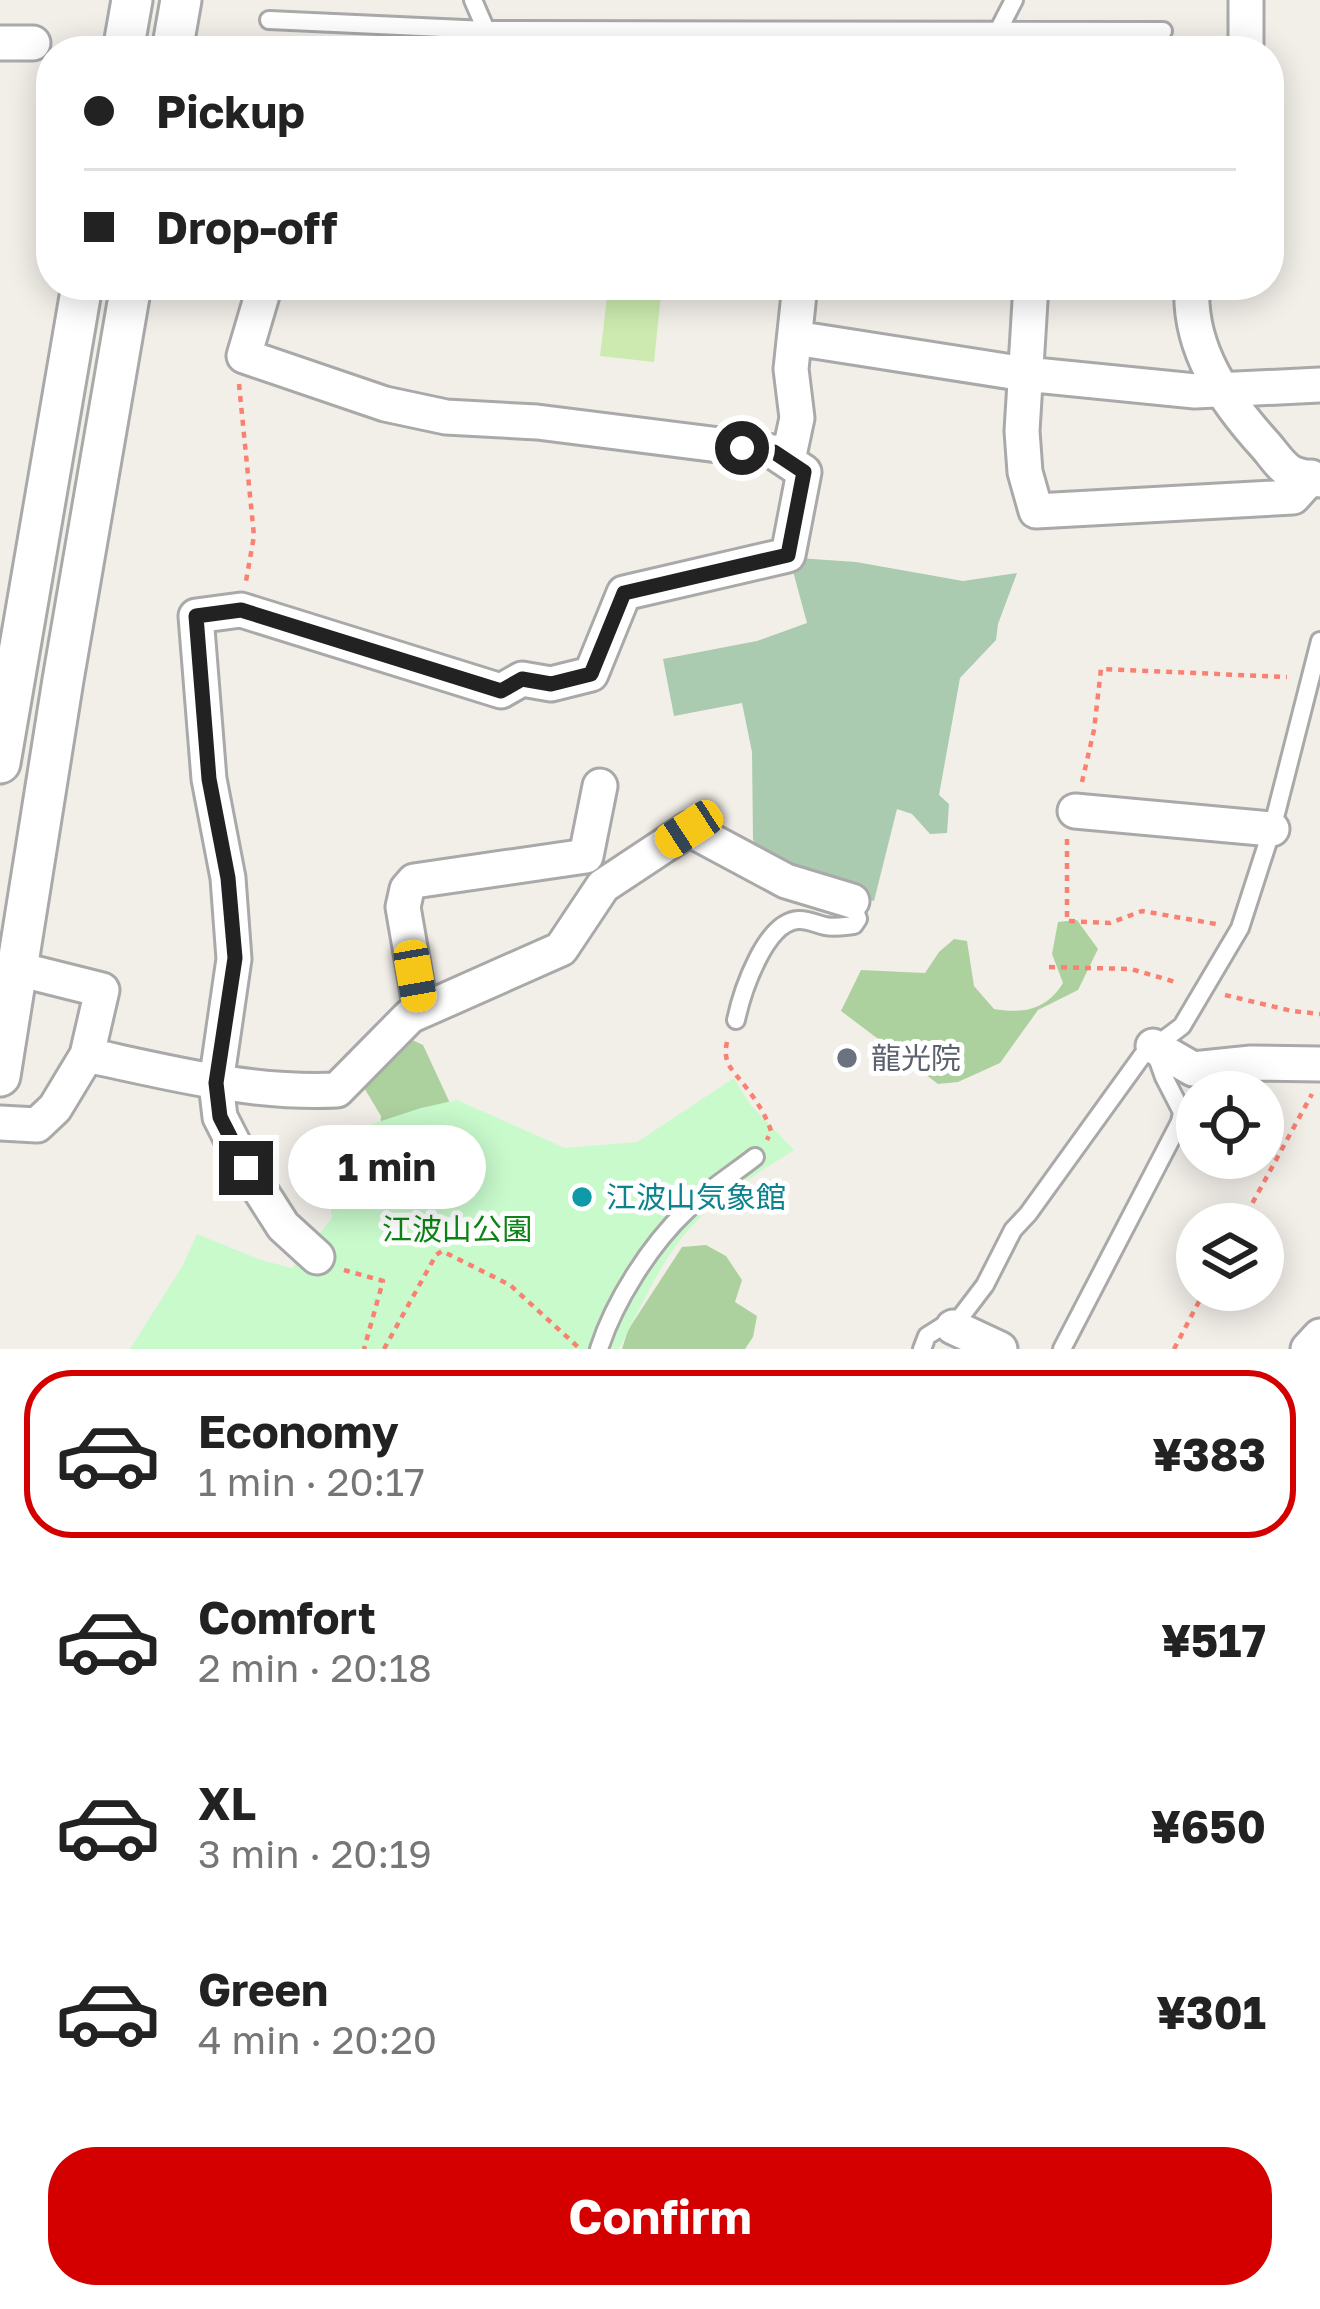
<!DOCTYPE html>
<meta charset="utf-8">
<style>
:root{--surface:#fff;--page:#f2f2f2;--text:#222;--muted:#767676;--line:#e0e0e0;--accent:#d40000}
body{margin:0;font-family:"Golos Text","Noto Sans JP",sans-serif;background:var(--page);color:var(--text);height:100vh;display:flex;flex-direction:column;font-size:45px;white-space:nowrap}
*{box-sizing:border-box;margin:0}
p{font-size:39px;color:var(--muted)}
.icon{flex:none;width:66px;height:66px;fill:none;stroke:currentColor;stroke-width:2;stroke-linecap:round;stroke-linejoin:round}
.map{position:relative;height:1349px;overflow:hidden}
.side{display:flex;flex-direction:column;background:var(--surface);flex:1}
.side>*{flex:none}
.hud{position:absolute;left:36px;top:36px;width:1248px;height:264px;border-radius:48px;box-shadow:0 6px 30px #0003;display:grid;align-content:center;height:264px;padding:0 48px;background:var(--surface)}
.buttons{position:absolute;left:1176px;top:1071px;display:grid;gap:24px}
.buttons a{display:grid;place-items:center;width:108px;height:108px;border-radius:50%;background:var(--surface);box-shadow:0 6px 30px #0003;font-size:60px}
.end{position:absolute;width:54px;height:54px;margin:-27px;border:15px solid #222;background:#fff;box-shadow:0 0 0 6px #fff}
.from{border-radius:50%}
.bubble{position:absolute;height:84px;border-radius:42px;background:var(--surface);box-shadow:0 6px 30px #0003;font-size:39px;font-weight:700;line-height:84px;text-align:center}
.car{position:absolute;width:36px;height:72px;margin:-36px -18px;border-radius:15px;box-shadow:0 0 9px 3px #0007;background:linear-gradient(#f5c518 24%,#345 0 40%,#f5c518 0 76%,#345 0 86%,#f5c518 0)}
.hud b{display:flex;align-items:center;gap:42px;height:114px;font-size:45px}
.hud b+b{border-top:3px solid var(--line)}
.hud i{width:30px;height:30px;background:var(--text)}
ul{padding:21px 0 0;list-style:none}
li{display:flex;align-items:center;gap:36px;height:168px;margin:0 24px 18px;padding:0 24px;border:6px solid transparent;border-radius:48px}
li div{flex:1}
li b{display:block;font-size:45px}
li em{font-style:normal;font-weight:700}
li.on{border-color:var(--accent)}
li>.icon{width:108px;height:108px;stroke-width:1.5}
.action{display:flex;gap:24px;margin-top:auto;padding:24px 48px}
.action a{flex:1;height:138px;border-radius:48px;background:var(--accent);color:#fff;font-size:48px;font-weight:700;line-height:138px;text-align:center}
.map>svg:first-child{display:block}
.grass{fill:#cdebb0}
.forest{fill:#add19e}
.cemetery{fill:#aacbaf}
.park{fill:#c8facc}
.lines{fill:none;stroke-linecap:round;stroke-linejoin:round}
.service-casing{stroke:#a9a9a9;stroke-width:22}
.minor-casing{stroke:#a9a9a9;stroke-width:39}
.tertiary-casing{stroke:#a9a9a9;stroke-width:45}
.path{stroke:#fa8072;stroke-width:4.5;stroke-dasharray:6 6;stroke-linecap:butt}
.service{stroke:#fff;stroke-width:16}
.minor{stroke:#fff;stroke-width:33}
.tertiary{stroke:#fff;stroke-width:39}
.route{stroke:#222;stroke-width:15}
.worship-dot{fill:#6b7280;stroke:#fff;stroke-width:4.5}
.culture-dot{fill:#0f9aa8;stroke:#fff;stroke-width:4.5}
.labels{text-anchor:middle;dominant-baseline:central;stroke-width:10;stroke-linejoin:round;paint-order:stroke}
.worship-label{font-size:30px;fill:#5b616d;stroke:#fff;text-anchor:start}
.culture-label{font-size:30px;fill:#0d838f;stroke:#fff;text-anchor:start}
.park-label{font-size:30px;fill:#0c8416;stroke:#fff}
</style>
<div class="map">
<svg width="1320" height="1349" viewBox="0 0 1320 1349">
<rect width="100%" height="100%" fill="#f2efe9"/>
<!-- grass -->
<path class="grass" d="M608,289l53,6 -7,67 -54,-6z"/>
<!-- forest -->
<path class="forest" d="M1077,920l21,29 -20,41 -40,20 -38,53 -42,19 -20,2 -97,-73 20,-41 64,3 14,-21 15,-13 13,2 7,45 20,23c28,5 53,1 69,-26l-11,-29 6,-32z
M404,1036l19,9 26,56 -72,165 4,-150 -21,-35z
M706,1245l20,11 16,24 -7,22 22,14 -4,21 -8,12h-123l6,-19 54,-83z"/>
<!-- cemetery -->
<path class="cemetery" d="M798,558l58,4 107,19 54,-8 -19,51 -2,16 -36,38 -21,117 10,9 -2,29 -17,1 -18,-20 -15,-5 -23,92 -91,-29 -25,-18 -5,-15 -1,-87 -10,-49 -68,13 -11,-57 94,-18 50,-18 -17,-63z"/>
<!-- park -->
<path class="park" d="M734,1078l15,25 45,47c-39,25 -80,49 -110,85 -27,33 -45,76 -65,114h-489l53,-84 14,-31 64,26 31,8 40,-50c-6,-32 5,-30 22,-53 8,-10 9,-26 12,-39l55,-18 36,-8 108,48 72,-6z"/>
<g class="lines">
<!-- service casing -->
<g class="service-casing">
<path id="service" d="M473,0l13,30
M269,20l217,10 677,1
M999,29l15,-29
M736,1020c6,-28 29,-98 62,-100 9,-1 18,4 27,6 10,2 19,0 29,-1l4,-6 -6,-18
M599,1349c15,-47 51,-104 87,-138 20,-20 46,-36 69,-54
M922,1349l5,-13 19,-12 7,3 32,-42 28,-55 15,-16 114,-158 40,-30 58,-98 32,-99 48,-188
M1062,1349l118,-227 2,-10 -18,-35 -10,-28"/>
</g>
<!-- minor casing -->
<g class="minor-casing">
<path id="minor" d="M0,43h33
M1246,51v-51
M265,285l-21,71 141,48 61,13 91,5 237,30 30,20 -16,83 -164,38 -33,81 -40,10 -29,-5 -21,12 -260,-81 -45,6 13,163 19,99 6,81 -18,124 4,34 26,51 37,58 34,31
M1031,285l-9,146 3,41 11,39 257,-14 18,-20
M1192,285c-4,64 33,116 74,161 7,8 16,22 26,27 8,4 20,5 28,7
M795,338l230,36 170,17 125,-6
M788,460l9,-42 -6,-49 9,-84
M1075,811l197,18
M421,1011l-18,-104 4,-18 7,-8 172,-25 14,-70
M1153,1046l40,23 58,-6 69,1
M87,1055c84,18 164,39 250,35l73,-74 151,-67 42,-63 86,-57 97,52 66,20
M0,1123l37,2 18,-17 32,-53 15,-65 -84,-21
M953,1327l47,22
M1308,1349l12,-13"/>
</g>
<!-- tertiary casing -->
<g class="tertiary-casing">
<path id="tertiary" d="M123,51l9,-51
M172,51l9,-51
M0,763l82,-478
M0,1076l63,-396 68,-395"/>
</g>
<!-- path -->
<path class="path" d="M239,384l15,152 -8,45
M1082,782l12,-52 7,-61 186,8
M1067,839v82l43,2 32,-12 74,13
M1049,967l82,2 48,14
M1225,995l67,16 28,3
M727,1042c-5,22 6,28 18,44 11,14 21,29 26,45l-4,9
M1241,1224l71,-130
M344,1270l39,11 -19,68
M384,1349l52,-94 6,-4 68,34 68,62
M1174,1349l31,-59"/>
<!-- service -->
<use href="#service" class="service"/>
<!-- minor -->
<use href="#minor" class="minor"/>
<!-- tertiary -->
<use href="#tertiary" class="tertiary"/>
</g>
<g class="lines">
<!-- route -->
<path class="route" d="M246,1168l-26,-51 -4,-34 19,-125 -7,-80 -19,-99 -13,-163 45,-6 260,81 21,-12 29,5 40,-10 33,-81 164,-38 16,-83 -30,-20 -32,-4"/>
</g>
<!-- markers -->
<circle class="worship-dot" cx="847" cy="1058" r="12"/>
<circle class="culture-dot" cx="582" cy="1197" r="12"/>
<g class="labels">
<!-- worship labels -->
<g class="worship-label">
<text x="871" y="1058">龍光院</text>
</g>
<!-- culture labels -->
<g class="culture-label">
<text x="606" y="1197">江波山気象館</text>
</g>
<!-- park labels -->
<g class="park-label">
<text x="457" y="1229">江波山公園</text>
</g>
</g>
</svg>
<div class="buttons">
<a><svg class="icon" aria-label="locate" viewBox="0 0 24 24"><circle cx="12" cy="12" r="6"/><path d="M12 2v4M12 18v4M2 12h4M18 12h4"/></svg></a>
<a><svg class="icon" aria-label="layers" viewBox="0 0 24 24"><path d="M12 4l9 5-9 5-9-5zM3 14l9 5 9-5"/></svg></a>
</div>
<i class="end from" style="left:742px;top:448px"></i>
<i class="end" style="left:246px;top:1168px"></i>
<div class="bubble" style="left:288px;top:1125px;width:198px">1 min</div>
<i class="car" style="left:689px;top:829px;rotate:237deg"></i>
<i class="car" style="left:415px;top:976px;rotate:170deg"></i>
<div class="hud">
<b><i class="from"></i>Pickup</b>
<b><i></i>Drop-off</b>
</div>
</div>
<section class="side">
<ul>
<li class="on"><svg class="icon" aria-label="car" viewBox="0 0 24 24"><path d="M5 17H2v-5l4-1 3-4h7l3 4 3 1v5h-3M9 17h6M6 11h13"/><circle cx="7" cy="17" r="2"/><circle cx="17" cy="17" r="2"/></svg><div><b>Economy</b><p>1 min · 20:17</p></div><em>¥383</em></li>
<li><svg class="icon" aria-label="car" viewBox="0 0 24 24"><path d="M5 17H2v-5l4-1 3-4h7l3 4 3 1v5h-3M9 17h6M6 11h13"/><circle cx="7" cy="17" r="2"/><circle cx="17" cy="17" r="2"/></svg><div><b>Comfort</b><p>2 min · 20:18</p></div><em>¥517</em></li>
<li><svg class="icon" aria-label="car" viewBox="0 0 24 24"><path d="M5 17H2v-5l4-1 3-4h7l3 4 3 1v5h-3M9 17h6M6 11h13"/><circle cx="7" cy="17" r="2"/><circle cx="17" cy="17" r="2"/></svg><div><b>XL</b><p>3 min · 20:19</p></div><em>¥650</em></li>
<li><svg class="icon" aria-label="car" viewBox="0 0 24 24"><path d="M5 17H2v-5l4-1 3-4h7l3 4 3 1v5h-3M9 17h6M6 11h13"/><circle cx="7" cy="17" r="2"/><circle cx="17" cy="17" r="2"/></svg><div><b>Green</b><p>4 min · 20:20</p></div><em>¥301</em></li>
</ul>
<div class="action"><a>Confirm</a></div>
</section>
